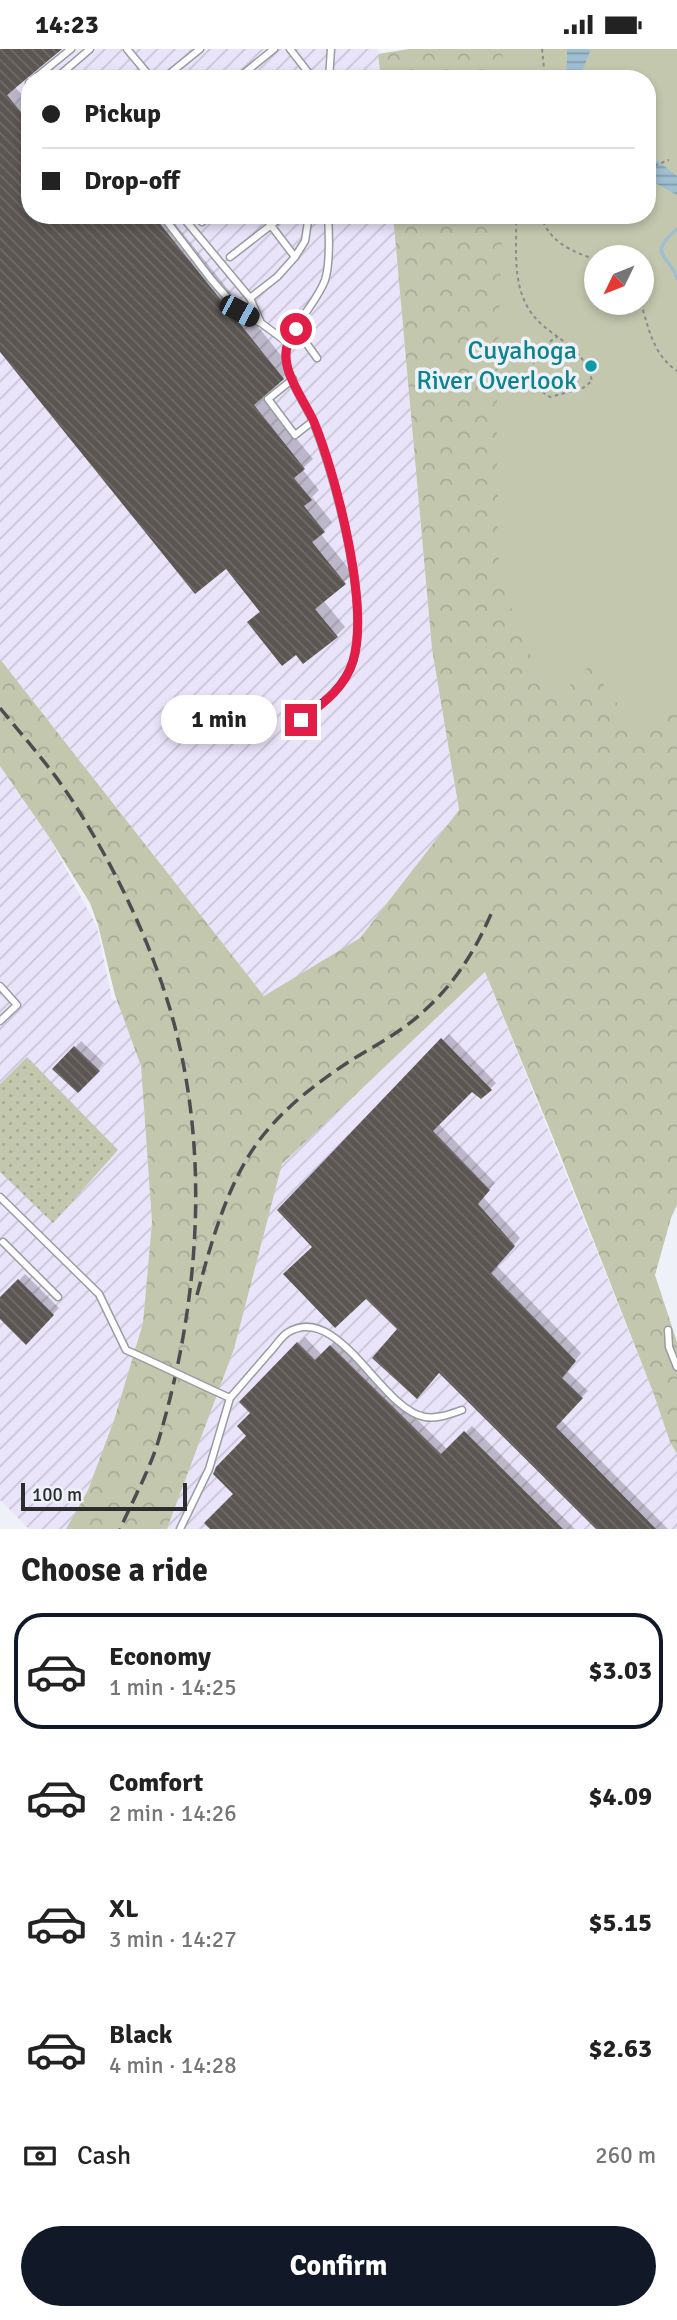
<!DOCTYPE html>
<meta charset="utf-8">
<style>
:root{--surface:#fff;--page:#f2f2f2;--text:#222;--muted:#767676;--line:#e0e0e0;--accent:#111827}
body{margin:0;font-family:Signika,sans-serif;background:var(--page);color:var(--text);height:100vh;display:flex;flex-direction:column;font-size:26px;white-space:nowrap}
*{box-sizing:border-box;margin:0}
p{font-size:23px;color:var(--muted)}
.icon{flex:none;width:38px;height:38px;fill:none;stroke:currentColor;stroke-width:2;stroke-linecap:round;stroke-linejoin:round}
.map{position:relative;height:1480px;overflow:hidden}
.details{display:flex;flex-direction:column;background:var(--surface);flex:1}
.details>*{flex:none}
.top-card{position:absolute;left:21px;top:21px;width:635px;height:154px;border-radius:28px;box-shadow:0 4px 10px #0003;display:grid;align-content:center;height:154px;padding:0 21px;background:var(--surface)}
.needle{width:46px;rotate:227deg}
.fabs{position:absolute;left:584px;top:196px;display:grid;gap:14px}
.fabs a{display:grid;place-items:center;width:70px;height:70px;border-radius:50%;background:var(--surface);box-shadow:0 4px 10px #0003;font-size:35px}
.scale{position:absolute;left:21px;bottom:18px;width:166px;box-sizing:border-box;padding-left:7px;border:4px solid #2c2d2f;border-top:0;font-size:19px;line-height:24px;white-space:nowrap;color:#2c2d2f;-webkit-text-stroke:5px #eef2f8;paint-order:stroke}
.end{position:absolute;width:32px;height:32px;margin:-16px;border:9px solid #e11d48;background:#fff;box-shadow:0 0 0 4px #fff}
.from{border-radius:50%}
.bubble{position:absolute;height:49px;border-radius:24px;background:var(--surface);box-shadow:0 4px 10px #0003;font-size:23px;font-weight:700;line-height:49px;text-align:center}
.car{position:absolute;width:21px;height:42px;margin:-21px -10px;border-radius:9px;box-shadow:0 0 5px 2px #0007;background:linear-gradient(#222 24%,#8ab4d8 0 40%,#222 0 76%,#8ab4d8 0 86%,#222 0)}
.top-card b{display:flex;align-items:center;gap:24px;height:66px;font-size:26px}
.top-card b+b{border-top:2px solid var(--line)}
.top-card i{width:18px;height:18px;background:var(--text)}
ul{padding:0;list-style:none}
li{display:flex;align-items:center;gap:21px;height:116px;margin:0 14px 10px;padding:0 7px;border:4px solid transparent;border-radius:28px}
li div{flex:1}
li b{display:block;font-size:26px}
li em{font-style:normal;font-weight:700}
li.current{border-color:var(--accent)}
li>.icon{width:63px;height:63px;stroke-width:1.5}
h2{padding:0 21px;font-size:32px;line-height:84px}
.pay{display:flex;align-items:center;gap:18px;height:77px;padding:0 21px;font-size:26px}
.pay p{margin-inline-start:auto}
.button{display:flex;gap:14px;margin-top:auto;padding:14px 21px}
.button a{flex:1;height:80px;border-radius:42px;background:var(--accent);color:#fff;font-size:28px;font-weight:700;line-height:80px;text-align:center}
.status{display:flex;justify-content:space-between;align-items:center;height:49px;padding:0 35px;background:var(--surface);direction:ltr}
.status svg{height:19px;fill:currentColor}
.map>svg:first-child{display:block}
.industrial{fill:url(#industrial-furrows)}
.grass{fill:url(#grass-dots)}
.forest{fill:url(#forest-crowns);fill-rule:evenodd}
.park{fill:#c3c7ae;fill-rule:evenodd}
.water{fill:url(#water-rules)}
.shadow{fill:#0003}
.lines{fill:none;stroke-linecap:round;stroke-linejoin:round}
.stream{stroke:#9fbed0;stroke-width:3.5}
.building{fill:url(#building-back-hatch)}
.lane-casing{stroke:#999ca2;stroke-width:9}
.path{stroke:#898b8f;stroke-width:2;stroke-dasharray:3.5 3.5;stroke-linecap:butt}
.lane{stroke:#fff;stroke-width:6}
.rail{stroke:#4c4d50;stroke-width:3.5;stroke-dasharray:14 7;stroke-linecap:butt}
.lane-bridge-casing{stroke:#999ca2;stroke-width:9;stroke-linecap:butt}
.lane-bridge{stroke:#fff;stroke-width:6}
.route{stroke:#e11d48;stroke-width:9}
.culture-dot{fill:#0f9aa8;stroke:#eef2f8;stroke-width:2.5}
.labels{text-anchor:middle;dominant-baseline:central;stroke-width:7;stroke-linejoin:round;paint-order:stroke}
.culture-label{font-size:26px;fill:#0d838f;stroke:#eef2f8;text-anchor:end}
</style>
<div class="status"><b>14:23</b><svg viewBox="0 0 49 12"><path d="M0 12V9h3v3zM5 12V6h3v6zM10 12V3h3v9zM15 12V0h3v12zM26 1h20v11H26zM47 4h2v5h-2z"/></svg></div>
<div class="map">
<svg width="677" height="1480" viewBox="0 0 677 1480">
<defs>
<pattern id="industrial-furrows" width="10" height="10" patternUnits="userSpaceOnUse" patternTransform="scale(1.75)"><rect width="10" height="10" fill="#eae4fa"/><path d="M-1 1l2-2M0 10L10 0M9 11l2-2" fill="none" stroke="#c9c4d7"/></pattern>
<pattern id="grass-dots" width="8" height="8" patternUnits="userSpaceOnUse" patternTransform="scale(1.75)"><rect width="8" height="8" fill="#c3c7ae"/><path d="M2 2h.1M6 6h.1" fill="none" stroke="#a8ab96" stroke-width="1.8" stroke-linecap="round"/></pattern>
<pattern id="forest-crowns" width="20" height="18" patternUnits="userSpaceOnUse" patternTransform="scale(1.75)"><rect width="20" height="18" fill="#c3c7ae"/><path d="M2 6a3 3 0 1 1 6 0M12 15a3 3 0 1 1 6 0" fill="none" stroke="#a8ab96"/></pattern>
<pattern id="water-rules" width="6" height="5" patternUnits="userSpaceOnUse" patternTransform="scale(1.75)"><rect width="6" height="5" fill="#9fbed0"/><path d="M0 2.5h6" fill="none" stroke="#829ba9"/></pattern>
<pattern id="building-back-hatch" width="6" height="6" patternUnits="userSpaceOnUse" patternTransform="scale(1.75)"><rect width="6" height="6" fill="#5b5652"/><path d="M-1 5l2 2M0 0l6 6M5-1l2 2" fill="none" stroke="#6f6b68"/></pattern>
</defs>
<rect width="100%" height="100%" fill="#eef2f8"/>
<!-- industrial -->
<path class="industrial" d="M0,0h378l3,30h-351v136h363l39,434 27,162 -99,127 -95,59 -265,-338z
M0,717l49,71 48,90 15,72 10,4 19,63 11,156 -9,101 -29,97 -26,70 -22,39h-37l-29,-29z
M485,923l168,420 17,50 7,12v75h-510l67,-180 48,-186z"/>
<!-- grass -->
<path class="grass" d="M27,1008l91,93 -65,73 -53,-51v-88z"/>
<!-- forest -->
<path class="forest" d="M409,0h158l-4,30h-182l-3,-25z
M677,146v1010l-6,13 -16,57 22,67v112l-7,-12 -17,-50 -96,-245 -72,-175 -203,192 -48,185 -67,180h-101l22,-39 26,-70 29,-97 9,-101 -11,-156 -26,-71 -17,-70 -8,-22 -41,-66 -49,-71v-107l264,337 96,-58 99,-128 -27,-161 -39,-434h255zM597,208h45v46h-45z"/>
<!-- park -->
<path class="park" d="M503,0h174v658l-34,33 -53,-75 -35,35c-24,-38 -44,-84 -54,-128 -5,-23 -2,-51 -3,-74 -4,-94 2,-189 5,-283h145v-136h-146zM597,208h45v46h-45z"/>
<!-- water -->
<path class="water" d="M567,0h24l-12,30h-16l4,-14z
M648,109l7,1 22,17v19l-29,-16z"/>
<!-- shadow -->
<path class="shadow" d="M0,0h62l-47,38 15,17v111h138l124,154 -30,27 51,63 -11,10 17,21 -7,7 20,25 -12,11 33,41 -30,26 22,27 -8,8 -41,17 -47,-30 12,-11 -35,-44 -226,-218z
M449,985l47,49 -6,6h-18l-34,34 57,60 -12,14 37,41 -24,27 85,88 -14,18 21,20 -28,28 108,110h-69l-320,-319z
M81,992l23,22 -26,28 -23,-22z
M25,1225l34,34 -33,34 -26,-26v-16z
M305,1288l17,18 15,-15 111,110 24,-24 103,103h-363l-6,-6 29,-30 14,-57 4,-23 -12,-11z"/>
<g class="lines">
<!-- stream -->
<path class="stream" d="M677,180c-31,26 -8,25 0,49"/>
</g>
<!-- building -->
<path class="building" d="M0,0h62l-55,46 23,28v92h123l131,164 -30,26 51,64 -11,9 18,22 -8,6 21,26 -13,10 34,42 -31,25 23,28 -35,27 -7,-9 -14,11 -35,-44 13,-10 -34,-43 -31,25 -195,-242z
M441,989l51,52 -11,9 -9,-7 -39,39 57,59 -12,14 37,42 -24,27 85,88 -14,17 21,20 -27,29 100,102h-60l-157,-156 -22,26 -45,-41 25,-29 -31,-30 -31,29 -52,-54 29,-27 -35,-37z
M74,997l26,25 -22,22 -26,-24z
M18,1230l36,36 -28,30 -26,-26v-22z
M297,1293l18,18 15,-15 111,109 23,-23 99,98h-353l-6,-6 29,-29 -20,-20 3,-7 30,-31 -9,-10 13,-13 -11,-11z"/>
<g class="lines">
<!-- lane casing -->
<g class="lane-casing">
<path id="lane" d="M127,0l25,30
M290,0l21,27 12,3
M34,30l37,-30
M55,30l35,-30
M163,30l37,-30
M237,30l37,-30
M329,30l2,-30
M29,34h1
M28,53l2,-1
M162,166l49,64 28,32 22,12 27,20
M181,166l69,83 11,25
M263,166l32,42 10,-16 4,-26
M202,173l8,-7
M230,208l54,-42
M250,249l27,-21 18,-20
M296,280l21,29
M293,330l-25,20 27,36 18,-14c-9,-19 -27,-44 -27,-65 0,-25 30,-51 39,-76 5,-15 4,-48 3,-65
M301,671c21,-16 44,-32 52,-59 17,-59 -18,-183 -40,-240
M0,937l17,19 -17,16
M0,1148l99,97 27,56 18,8
M3,1193l55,55
M668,1281l1,17 8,20
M230,1349c13,-15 26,-30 39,-45 6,-6 11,-15 18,-20 51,-33 94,77 138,84 13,2 25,-3 37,-7
M180,1480l29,-60 21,-71 -22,-10"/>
</g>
<!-- path -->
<path class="path" d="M542,0l3,30
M648,119l21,-8
M516,166c1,29 -4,64 11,91 17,32 55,34 65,75l-9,7 -33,9c-18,-10 -24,-28 -10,-47 5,-5 12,-10 18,-14
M541,166c7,27 32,37 56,45
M641,254c8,27 12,51 36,68"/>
<!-- lane -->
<use href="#lane" class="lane"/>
<!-- rail -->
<path class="rail" d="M0,659c26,32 55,64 77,100 39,62 72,131 93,201 41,140 30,294 -12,433 -9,29 -25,58 -38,87
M197,1246c14,-52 32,-119 68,-162 24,-29 53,-51 85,-72 26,-16 53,-30 75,-51 30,-27 50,-59 66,-96"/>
<!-- lane-bridge casing -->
<g class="lane-bridge-casing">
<path id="lane-bridge" d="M144,1309l64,30"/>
</g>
<!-- lane-bridge -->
<use href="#lane-bridge" class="lane-bridge"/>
</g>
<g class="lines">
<!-- route -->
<path class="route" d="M296,280c-2,4 -6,9 -8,14 -10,25 16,56 26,79 22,53 56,184 39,239 -8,27 -31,43 -52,59"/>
</g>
<!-- markers -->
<circle class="culture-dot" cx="591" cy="317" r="7"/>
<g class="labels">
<!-- culture labels -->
<g class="culture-label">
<text x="577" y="302">Cuyahoga<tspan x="577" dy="30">River Overlook</tspan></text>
</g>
</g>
</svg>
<div class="fabs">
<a><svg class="needle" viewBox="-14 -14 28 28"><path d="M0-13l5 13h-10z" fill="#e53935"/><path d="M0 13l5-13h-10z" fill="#767676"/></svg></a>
</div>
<div class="scale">100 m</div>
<i class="end from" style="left:296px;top:280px"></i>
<i class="end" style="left:301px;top:671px"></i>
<div class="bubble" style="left:161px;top:646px;width:116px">1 min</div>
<i class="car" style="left:239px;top:262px;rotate:118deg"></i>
<div class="top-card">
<b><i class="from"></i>Pickup</b>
<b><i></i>Drop-off</b>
</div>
</div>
<section class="details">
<h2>Choose a ride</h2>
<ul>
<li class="current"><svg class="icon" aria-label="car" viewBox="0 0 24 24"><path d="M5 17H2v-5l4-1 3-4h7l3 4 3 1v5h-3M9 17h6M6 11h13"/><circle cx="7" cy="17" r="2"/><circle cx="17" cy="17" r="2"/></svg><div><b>Economy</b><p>1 min · 14:25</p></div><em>$3.03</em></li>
<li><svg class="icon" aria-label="car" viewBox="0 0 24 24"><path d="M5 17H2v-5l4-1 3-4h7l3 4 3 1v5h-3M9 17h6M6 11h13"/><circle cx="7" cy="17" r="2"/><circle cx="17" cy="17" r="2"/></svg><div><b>Comfort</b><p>2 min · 14:26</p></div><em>$4.09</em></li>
<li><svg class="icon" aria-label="car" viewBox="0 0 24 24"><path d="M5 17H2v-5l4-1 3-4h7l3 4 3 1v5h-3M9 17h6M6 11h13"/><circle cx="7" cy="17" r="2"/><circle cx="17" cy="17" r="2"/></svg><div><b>XL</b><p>3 min · 14:27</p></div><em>$5.15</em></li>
<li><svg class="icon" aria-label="car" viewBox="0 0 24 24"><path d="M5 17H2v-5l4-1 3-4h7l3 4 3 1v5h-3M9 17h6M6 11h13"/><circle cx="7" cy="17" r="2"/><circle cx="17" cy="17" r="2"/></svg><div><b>Black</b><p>4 min · 14:28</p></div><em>$2.63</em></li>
</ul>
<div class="pay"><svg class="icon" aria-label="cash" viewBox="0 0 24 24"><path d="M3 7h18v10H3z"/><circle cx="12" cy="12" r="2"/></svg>Cash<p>260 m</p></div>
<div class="button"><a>Confirm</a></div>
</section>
